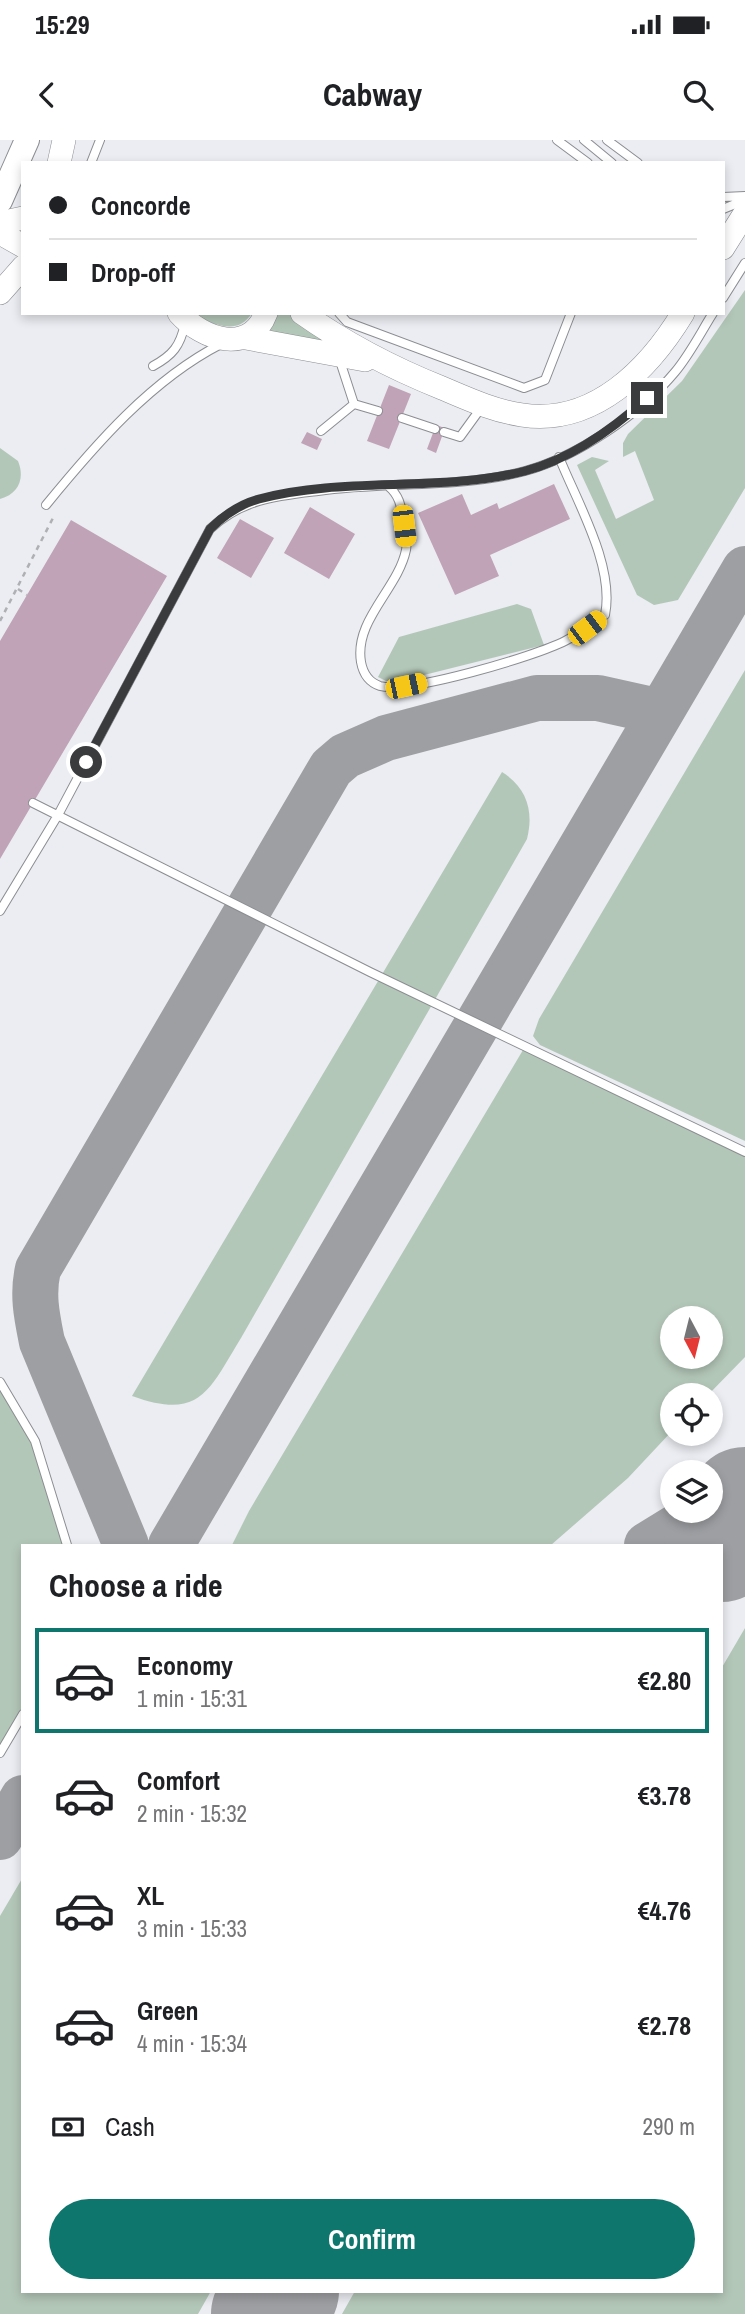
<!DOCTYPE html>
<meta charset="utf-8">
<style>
:root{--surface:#fff;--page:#f6f6f6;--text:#202124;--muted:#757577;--line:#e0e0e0;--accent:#0f766e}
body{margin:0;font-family:"Archivo Narrow",sans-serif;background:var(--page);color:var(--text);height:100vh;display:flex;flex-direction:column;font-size:26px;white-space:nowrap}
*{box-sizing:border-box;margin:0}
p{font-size:23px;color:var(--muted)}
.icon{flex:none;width:38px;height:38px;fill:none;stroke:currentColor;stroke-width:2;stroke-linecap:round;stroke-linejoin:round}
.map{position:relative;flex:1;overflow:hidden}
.drawer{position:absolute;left:21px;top:1404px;width:702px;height:749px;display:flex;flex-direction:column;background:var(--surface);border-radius:0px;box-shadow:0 4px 10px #0003}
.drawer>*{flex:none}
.hud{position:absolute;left:21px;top:21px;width:704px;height:154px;border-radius:0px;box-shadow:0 4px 10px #0003;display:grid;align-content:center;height:154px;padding:0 28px;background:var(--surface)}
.needle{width:46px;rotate:173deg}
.buttons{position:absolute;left:660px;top:1166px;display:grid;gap:14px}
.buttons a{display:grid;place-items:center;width:63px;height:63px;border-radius:50%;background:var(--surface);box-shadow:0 4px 10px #0003;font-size:35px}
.end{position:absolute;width:32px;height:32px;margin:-16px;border:9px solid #3a3b3c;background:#fff;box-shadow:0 0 0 4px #fff}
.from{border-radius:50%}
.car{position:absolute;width:21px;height:42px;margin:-21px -10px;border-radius:9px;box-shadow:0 0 5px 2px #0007;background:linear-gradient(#f5c518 24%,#345 0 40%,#f5c518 0 76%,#345 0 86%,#f5c518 0)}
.hud b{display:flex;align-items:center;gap:24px;height:66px;font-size:26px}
.hud b+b{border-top:2px solid var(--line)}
.hud i{width:18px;height:18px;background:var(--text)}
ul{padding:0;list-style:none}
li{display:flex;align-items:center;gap:21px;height:105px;margin:0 14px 10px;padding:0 14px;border:4px solid transparent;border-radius:0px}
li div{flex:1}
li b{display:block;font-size:26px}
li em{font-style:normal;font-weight:700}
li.on{border-color:var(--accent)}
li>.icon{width:63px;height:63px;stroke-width:1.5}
h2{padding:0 28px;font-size:32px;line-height:84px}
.pay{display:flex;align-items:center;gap:18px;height:77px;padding:0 28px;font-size:26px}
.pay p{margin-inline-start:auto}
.action{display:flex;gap:14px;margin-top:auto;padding:14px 28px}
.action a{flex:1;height:80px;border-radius:42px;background:var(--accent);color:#fff;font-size:28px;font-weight:700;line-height:80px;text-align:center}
.status{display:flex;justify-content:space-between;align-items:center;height:49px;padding:0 35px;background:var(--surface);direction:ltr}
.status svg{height:19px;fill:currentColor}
header{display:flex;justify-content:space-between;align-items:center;height:91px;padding:0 28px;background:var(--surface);font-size:32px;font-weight:700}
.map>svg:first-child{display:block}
.green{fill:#b3c7b8;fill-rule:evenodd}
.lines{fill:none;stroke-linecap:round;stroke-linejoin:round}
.taxiway{stroke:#9e9fa2;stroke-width:46}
.runway{stroke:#9e9fa2;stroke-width:114}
.building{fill:#c0a3b6}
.lane-casing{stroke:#8b8d91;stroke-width:10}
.secondary-casing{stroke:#8b8d91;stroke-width:24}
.primary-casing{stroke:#8b8d91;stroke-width:26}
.path{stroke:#aeb0b3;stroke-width:2.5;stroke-dasharray:5 5;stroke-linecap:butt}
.lane{stroke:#fff;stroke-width:8}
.secondary{stroke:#fff;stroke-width:23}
.primary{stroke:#fff;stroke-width:24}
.route{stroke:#3a3b3c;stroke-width:9}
</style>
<div class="status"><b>15:29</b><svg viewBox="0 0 49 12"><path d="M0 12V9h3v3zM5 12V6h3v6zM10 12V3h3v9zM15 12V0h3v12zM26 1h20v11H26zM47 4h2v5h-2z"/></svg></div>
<header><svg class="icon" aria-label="back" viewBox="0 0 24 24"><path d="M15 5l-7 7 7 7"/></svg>Cabway<svg class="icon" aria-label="search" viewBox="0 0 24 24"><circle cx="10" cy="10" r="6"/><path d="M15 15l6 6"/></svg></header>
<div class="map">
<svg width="745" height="2174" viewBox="0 0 745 2174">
<rect width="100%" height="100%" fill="#ebedf2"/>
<!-- green -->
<path class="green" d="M745,150v198l-67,112 -24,5 -17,-10 -60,-130 15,-8 17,4 -14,9 21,49 38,-19 -19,-49 -12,6v-14l5,-9 54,-53z
M193,173h59c-15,24 -40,11 -59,0z
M276,173h15l51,32 -76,-11z
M0,308l18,13c7,17 1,33 -18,38z
M517,464l14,5 13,36 -144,36h-14l-8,-4 21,-40z
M745,530v471l-205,-96 -7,-9 6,-17z
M502,632c25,16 32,39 25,67l-286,499c-32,52 -40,83 -109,58z
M523,910l222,106v201l-37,38h-36v36l-44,47 -77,67h-319l17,-34zM672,1178h38v38h-38z
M0,1244l37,68 28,93h-42v166l-23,38z
M745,1488v686h-403l13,-23h366v-622z
M23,1737v414h188l-13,23h-198v-398z"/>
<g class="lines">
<!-- taxiway -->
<path class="taxiway" d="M710,1366l35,-29
M126,1405l-84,-203c-5,-25 -10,-47 -4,-73l293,-501 14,-12 41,-18 151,-40h61l63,14
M171,1405l574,-976
M647,1405l57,-35
M0,1697l23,-39"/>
<!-- runway -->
<path class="runway" d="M721,1405l24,-41
M268,2174l14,-23"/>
</g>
<!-- building -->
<path class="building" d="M389,245l22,9 -22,55 -22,-8z
M436,285l9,3 -9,25 -9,-4z
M307,292l15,7 -5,11 -16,-7z
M554,344l16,35 -80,36 9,21 -44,19 -37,-82 44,-19 9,21 26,-12 2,6z
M310,367l45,27 -26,45 -45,-26z
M240,379l34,19 -23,40 -34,-20z
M71,380l96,56 -167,283v-218z"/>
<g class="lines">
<!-- lane casing -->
<g class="lane-casing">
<path id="lane" d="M557,0l31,23
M584,0l28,23
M607,0l31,23
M91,23l9,-23
M723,57l22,-1
M723,69l22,-9
M723,158l22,-35
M339,173l8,9 177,66 21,-8 26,-67
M339,218l15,46 24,7
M153,226c20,-11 27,-20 32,-42
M402,278l33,11
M321,291l33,-27
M444,292l16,5 21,-29
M388,346c11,9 13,19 15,33 1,9 5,22 3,31 -8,39 -52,70 -45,112 2,11 7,20 19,24 28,8 156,-30 185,-45 14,-7 27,-17 40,-26 10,-49 -28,-113 -46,-158
M46,365c49,-60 105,-125 175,-161
M33,663l337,169 375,180
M0,771l58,-96 152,-286c32,-30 66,-33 108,-38 68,-10 140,-2 207,-20 52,-14 116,-58 150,-99 15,-18 26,-40 38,-59
M0,1242l35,59 32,104
M0,1613l23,-39"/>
</g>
<!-- secondary casing -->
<g class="secondary-casing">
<path id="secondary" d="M59,23l5,-23
M0,83l23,-5
M0,93l23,13
M723,108l22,-35
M0,153l23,-26
M179,173c24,27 71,42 87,0
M302,173c44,31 90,55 140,75 26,11 52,23 80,27 72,11 127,-46 161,-102
M246,198l119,22"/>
</g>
<!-- primary casing -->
<g class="primary-casing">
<path id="primary" d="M0,61l27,-61"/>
</g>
<!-- path -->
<path class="path" d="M18,449l9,6
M0,481l54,-105"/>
<!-- lane -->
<use href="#lane" class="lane"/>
<!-- secondary -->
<use href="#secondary" class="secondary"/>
<!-- primary -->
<use href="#primary" class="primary"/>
</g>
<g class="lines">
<!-- route -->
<path class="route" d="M86,622l124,-233c14,-14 30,-25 49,-30 85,-23 180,-6 266,-28 45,-12 88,-42 122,-73"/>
</g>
</svg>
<div class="buttons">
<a><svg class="needle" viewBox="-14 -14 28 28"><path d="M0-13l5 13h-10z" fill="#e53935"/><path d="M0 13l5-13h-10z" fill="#757577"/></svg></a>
<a><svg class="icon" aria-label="locate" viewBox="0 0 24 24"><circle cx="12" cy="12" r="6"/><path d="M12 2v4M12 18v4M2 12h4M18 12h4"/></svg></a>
<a><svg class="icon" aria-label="layers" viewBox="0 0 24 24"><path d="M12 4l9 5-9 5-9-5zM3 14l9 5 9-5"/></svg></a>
</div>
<i class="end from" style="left:86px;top:622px"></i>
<i class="end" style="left:647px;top:258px"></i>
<i class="car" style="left:404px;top:386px;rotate:173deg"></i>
<i class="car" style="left:587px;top:488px;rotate:53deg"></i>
<i class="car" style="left:406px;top:546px;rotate:78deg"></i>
<div class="hud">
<b><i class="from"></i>Concorde</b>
<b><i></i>Drop-off</b>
</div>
<section class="drawer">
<h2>Choose a ride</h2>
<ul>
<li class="on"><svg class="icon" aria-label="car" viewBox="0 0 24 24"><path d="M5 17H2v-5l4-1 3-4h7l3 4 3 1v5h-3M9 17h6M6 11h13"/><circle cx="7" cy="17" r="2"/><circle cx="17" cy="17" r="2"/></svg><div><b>Economy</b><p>1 min · 15:31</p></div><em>€2.80</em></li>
<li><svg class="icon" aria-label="car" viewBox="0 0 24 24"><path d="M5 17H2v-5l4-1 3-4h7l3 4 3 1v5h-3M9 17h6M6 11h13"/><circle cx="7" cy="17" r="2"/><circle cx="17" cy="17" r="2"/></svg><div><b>Comfort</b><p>2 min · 15:32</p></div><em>€3.78</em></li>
<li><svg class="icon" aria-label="car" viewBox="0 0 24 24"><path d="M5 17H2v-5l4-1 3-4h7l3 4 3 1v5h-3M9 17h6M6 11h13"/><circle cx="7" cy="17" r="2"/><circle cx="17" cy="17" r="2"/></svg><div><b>XL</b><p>3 min · 15:33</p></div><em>€4.76</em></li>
<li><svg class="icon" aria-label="car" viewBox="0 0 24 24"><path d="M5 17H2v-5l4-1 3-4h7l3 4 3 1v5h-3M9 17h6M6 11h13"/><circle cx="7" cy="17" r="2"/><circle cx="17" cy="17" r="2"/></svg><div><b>Green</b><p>4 min · 15:34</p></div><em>€2.78</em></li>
</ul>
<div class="pay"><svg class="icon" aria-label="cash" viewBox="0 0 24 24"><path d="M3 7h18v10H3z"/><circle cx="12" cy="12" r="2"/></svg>Cash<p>290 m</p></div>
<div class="action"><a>Confirm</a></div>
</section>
</div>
